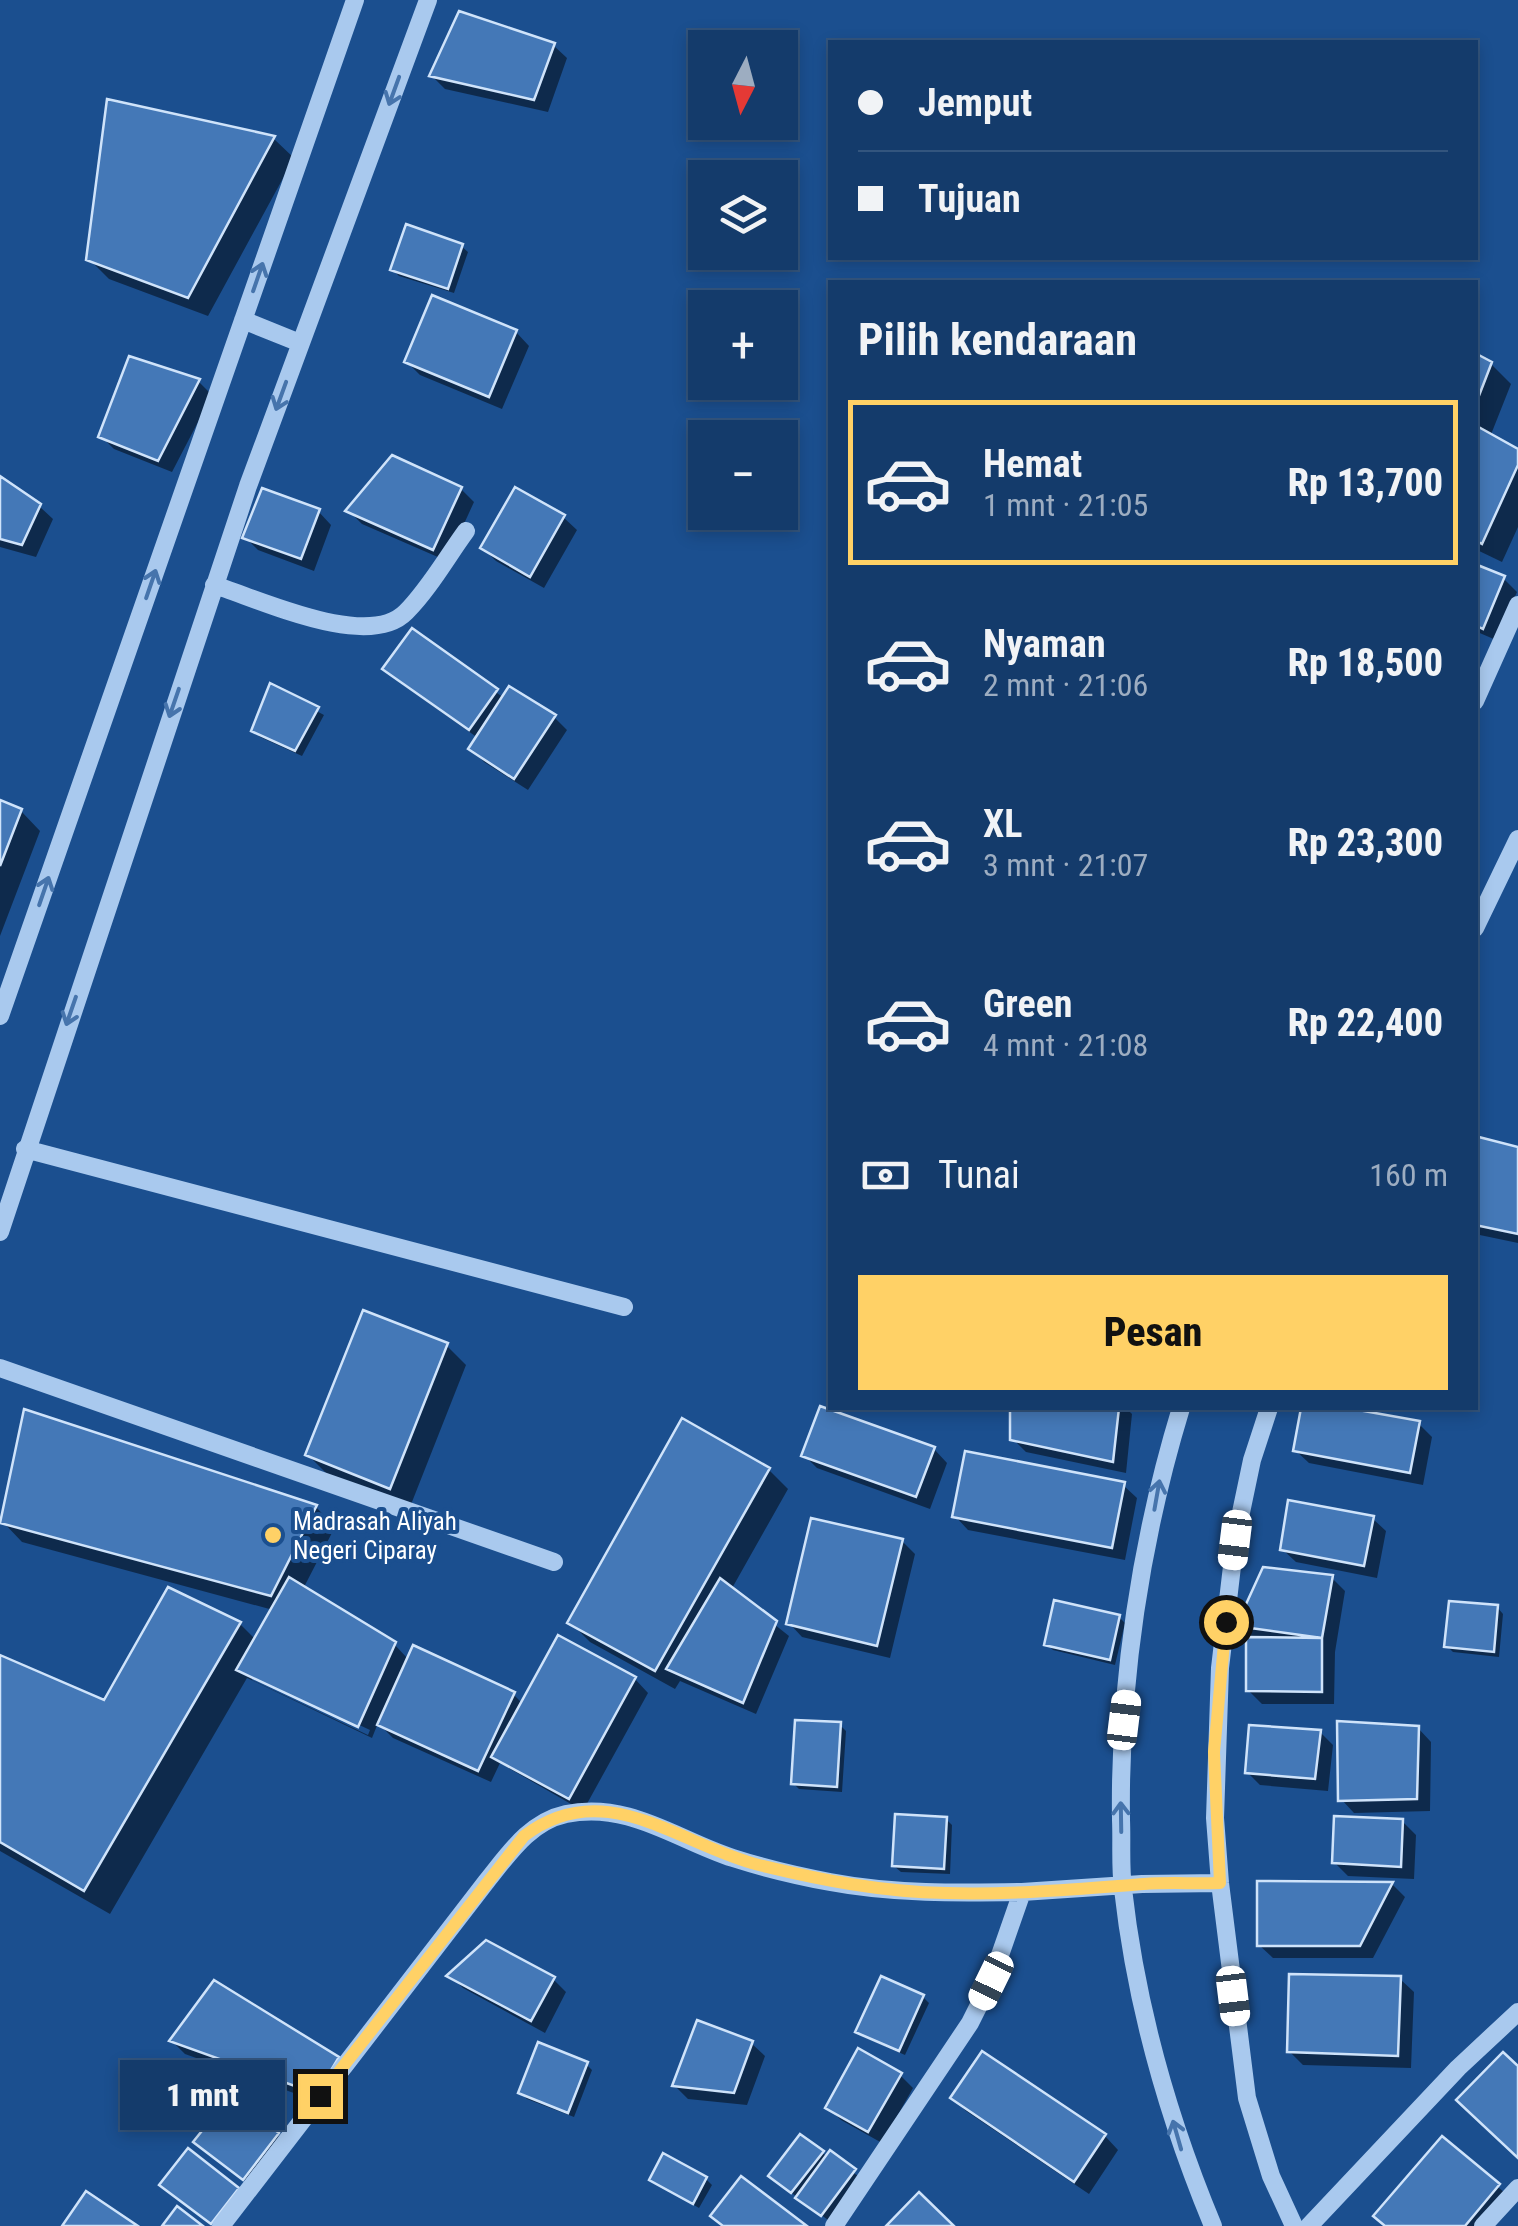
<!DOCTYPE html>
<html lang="id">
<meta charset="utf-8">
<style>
:root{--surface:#143b6b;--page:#1d4271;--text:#f1f3f6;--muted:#9dadc1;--line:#33557e;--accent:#ffd166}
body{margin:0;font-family:"Roboto Condensed",sans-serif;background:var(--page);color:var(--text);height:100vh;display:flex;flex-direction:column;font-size:38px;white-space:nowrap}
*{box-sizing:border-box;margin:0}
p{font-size:32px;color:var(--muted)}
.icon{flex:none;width:55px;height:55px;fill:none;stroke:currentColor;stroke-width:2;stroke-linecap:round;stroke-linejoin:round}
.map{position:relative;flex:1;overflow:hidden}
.details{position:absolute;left:828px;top:280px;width:650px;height:1130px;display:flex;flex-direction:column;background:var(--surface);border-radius:0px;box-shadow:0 5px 15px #0003,0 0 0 2px var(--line)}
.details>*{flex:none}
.top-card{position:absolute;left:828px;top:40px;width:650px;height:220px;border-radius:0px;box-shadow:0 5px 15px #0003,0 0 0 2px var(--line);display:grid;align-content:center;height:220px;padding:0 30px;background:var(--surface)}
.needle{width:65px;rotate:186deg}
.controls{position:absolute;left:688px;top:30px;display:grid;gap:20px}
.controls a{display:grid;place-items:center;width:110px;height:110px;border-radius:0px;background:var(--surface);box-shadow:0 5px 15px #0003,0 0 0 2px var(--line);font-size:50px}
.end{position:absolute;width:45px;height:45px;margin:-22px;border:12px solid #ffd166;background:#111;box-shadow:0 0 0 5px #111}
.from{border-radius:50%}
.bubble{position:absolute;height:70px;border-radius:0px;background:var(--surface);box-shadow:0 5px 15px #0003,0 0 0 2px var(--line);font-size:32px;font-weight:800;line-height:70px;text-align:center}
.car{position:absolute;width:30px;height:60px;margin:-30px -15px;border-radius:12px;box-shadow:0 0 8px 2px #0007;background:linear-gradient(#fff 24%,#345 0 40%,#fff 0 76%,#345 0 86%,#fff 0)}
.top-card b{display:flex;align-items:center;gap:35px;height:95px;font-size:38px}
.top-card b+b{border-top:2px solid var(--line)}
.top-card i{width:25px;height:25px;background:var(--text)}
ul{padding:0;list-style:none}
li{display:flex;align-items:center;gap:30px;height:165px;margin:0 20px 15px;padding:0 10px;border:5px solid transparent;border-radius:0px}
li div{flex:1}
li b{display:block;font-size:38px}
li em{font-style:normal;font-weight:800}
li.on{border-color:var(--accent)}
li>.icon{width:90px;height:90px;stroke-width:1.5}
h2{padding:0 30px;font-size:45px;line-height:120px}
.pay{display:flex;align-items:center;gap:25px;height:110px;padding:0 30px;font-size:38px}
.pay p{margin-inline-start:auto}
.primary-button{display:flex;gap:20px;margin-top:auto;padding:20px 30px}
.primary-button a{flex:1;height:115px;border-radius:0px;background:var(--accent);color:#111;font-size:40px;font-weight:800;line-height:115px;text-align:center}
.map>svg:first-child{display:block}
.shadow{fill:#0007;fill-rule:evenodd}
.building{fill:#4478b7;stroke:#cfe3fa;stroke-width:2.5}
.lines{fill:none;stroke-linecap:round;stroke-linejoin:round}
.minor{stroke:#a9c9ee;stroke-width:18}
.oneway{stroke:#4674ac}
.route{stroke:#ffd166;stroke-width:12}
.poi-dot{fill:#ffd166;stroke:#1b4f8f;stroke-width:4}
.labels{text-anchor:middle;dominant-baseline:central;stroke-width:8;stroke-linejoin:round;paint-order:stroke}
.poi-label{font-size:25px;fill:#fff;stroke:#1b4f8f;text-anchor:start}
</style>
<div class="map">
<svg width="1518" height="2226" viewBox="0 0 1518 2226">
<rect width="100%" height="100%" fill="#1b4f8f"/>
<!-- shadow -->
<path class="shadow" d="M553,45l14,13 -19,54 -103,-23 -13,-13z
M109,102l165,37 20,19 -86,158 -99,-37 -20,-20z
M461,246l7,6 -14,41 -55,-17 -6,-6z
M516,332l13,14 -27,63 -82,-34 -13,-13z
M1475,356l16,8 20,20 -21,53 28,15v75l-16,35 -27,-13z
M198,381l14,14 -40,77 -58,-23 -13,-13z
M0,479l39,27 14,13 -17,38 -36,-10z
M461,489l13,13 -27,59 -85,-37 -13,-13z
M318,511l13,14 -17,46 -56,-21 -13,-13z
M563,517l14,13 -33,58 -48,-27 -13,-13z
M1475,566l29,13 13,13 -21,48 -21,-9z
M412,632l92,66 50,19 13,13 -39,60 -44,-28 -13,-14 7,-10 -79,-56 -13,-13z
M271,687l53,28 -22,41 -42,-19 -6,-6z
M0,803l21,8 19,20 -40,105z
M1475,1138l43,12v93l-43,-9z
M446,1345l20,20 -56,142 -82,-32 -20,-20z
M1012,1408h114l6,6 -6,59 -100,-21 -13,-13z
M1304,1408h30l85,16 13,13 -9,48 -114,-22 -14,-13z
M934,1449l13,14 -17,46 -113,-41 -13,-13z
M769,1470l19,19 -57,101 58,46 -33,78 -76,-33 -5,8 -85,-47 -20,-20z
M1123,1485l14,13 -12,62 -157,-30 -13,-14z
M316,1507l19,20 -32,62 91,55 15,16 104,34 10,10 112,-25 13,14 -65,118 -83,-48 -9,19 -98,-44 -15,-15 -6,15 -125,-60 -137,236 -110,-63v-193l105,46 135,-80 16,16 17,-30 -251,-68 -19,-20zM252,1675l118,55 -2,5 -116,-55z
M1372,1518l14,13 -9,47 -81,-16 -14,-13z
M902,1541l13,13 -25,104 -88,-21 -13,-14z
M1332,1578l13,13 -10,61 -1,52h-72l-14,-14 5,-51 -14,-14z
M1497,1607l6,7 -4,43 -46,-5 -6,-6z
M1119,1617l6,6 -10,42 -62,-15 -6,-6z
M840,1725l6,6 -4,61 -43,-3 -6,-6z
M1418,1728l13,14 -1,69 -76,2 -13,-14z
M1320,1732l13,13 -5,46 -68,-6 -13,-13z
M946,1819l6,6 -2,49 -49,-2 -7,-6z
M1402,1821l14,14 -2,44 -66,-3 -14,-14z
M1260,1883l132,1 13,13 -32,61h-100l-14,-13z
M450,1976l103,3 13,13 -21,41 -82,-45z
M1400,1979l14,13 -3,76 -108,-3 -14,-14z
M923,1997l6,6 -24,52 -41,-18 -6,-6z
M172,2041l166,17 13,14 -21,34 -145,-52z
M751,2043l14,13 -18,49 -59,-6 -13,-13z
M982,2055l123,81 13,14 -29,44 -123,-83 -13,-13z
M586,2064l6,6 -18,47 -47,-18 -6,-6z
M900,2075l13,13 -31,55 -41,-23 -13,-13z
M277,2135l13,13 -32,43 -61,-49z
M1442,2139l70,60 -23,27h-102z
M822,2153l38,24 -32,43 -51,-38z
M706,2179l6,6 -13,23 -47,-28z"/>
<!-- building -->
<path class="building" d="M459,11l96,32 -21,57 -105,-24z
M107,99l168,37 -87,162 -102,-38z
M406,224l57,20 -15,45 -58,-19z
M432,295l85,35 -28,67 -85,-35z
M1475,353l17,9 -17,44z
M129,356l71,23 -42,82 -60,-24z
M1475,425l43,24v16l-36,79 -7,-4z
M392,455l70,32 -29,63 -88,-39z
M0,476l41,28 -19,41 -22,-6z
M515,487l50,28 -35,62 -50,-29z
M262,488l58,21 -19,50 -59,-21z
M1475,564l30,12 -22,53 -8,-4z
M412,628l86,61 -29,41 -87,-61z
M270,683l49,24 -24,44 -44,-20z
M509,686l47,29 -42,64 -46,-30z
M0,800l22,9 -22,57z
M1475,1136l43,11v87l-43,-9z
M363,1310l85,33 -58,146 -85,-34z
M820,1406l115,41 -19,50 -115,-41z
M1010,1408h109l-6,54 -103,-22z
M1301,1408h46l73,13 -10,52 -117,-22z
M24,1409l293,96 -46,91 -271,-73z
M682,1418l88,50 -115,203 -88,-48z
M965,1451l160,31 -13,66 -160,-31z
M1288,1500l86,16 -10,50 -84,-16z
M811,1518l92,21 -26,107 -91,-22z
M1263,1567l70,8 -11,63 -86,-12z
M289,1577l107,65 -38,85 -122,-57z
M720,1578l57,43 -34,82 -77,-34z
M168,1587l73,35 -157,269 -84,-49v-187l104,45z
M1054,1600l66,15 -10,45 -66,-15z
M1449,1601l49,4 -4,47 -50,-5z
M558,1635l78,42 -67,122 -78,-42z
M1246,1637l76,1v54l-76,-1z
M413,1645l102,47 -37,79 -101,-46z
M795,1720l46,2 -4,65 -46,-3z
M1337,1721l82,5 -2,73 -79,2z
M1249,1725l72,5 -6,49 -70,-6z
M895,1814l52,3 -3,52 -52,-3z
M1334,1816l69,3 -2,48 -69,-4z
M1257,1881l136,1 -33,64h-103z
M486,1940l69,37 -24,44 -85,-45z
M1289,1974l112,2 -3,80 -111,-4z
M881,1976l43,19 -25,56 -44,-19z
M214,1980l125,77 -22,37 -148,-53z
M697,2020l56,21 -19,52 -62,-7z
M538,2042l50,20 -20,51 -50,-20z
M858,2048l44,25 -34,59 -43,-24z
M982,2051l124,83 -32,48 -124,-84z
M1503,2052l15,14v92l-62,-58z
M230,2096l49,37 -36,47 -50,-38z
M800,2134l24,17 -33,42 -23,-17z
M1442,2136l58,48 -35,42h-80l-12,-10z
M188,2148l51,40 -28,36 -52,-39z
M830,2150l26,19 -35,47 -26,-18z
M663,2153l44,24 -14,27 -44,-24z
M741,2176l66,50h-84l-13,-10z
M86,2191l52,35h-76z
M919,2192l35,34h-68z
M177,2206l26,20h-41z"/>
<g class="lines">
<!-- minor -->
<path class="minor" d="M243,320l57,23
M214,585c45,14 154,66 192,27 23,-23 41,-55 60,-81
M1475,701l43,-96
M1475,928l43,-89
M0,1016l355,-1016
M25,1149l599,158
M0,1232l248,-746 180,-486
M0,1368l554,194
M1181,1408c-40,131 -62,275 -60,412 1,23 -1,46 2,69 13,116 45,229 90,337
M1269,1408l-17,52 -17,81 -15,127 -5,150 5,65 27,215 24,78 23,50
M221,2226l265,-344c22,-27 43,-60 80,-68 63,-13 111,26 167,44 31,10 65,18 97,24 63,12 128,11 192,10
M834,2226l136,-203 21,-42 31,-89 120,-8 78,-1
M1309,2226l149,-158 60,-56
M1483,2226l35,-38"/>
</g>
<!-- one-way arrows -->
<defs><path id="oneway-shaft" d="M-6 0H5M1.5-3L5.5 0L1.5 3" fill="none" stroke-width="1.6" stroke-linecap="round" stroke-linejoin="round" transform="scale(2.5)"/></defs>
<g class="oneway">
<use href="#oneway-shaft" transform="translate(394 91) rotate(110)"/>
<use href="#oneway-shaft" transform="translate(258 277) rotate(-71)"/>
<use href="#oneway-shaft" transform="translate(281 396) rotate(110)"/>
<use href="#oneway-shaft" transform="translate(151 584) rotate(-71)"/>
<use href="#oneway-shaft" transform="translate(174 703) rotate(109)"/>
<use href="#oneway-shaft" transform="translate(44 891) rotate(-71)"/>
<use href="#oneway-shaft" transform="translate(71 1011) rotate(109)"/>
<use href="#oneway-shaft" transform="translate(1157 1495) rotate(-80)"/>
<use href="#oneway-shaft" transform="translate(1121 1817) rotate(-91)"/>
<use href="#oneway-shaft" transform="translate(1177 2135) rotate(-106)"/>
</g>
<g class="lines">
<!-- route -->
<path class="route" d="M320,2096l204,-260c81,-62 155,9 235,29 62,15 123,27 187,28 66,2 132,-4 198,-9 25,-2 50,0 76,-1l-6,-131 12,-130"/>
</g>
<!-- markers -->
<circle class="poi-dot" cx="273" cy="1535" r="10"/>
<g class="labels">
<!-- poi labels -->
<g class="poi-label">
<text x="293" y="1521">Madrasah Aliyah<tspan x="293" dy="29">Negeri Ciparay</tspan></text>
</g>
</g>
</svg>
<div class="controls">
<a><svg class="needle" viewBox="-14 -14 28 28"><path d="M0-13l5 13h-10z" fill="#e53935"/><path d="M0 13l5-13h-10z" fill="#9dadc1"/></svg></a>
<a><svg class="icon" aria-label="layers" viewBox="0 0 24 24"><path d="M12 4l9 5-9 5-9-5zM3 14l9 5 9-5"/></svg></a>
<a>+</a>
<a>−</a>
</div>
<i class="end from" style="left:1226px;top:1622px"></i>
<i class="end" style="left:320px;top:2096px"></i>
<div class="bubble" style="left:120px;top:2060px;width:165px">1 mnt</div>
<i class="car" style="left:1235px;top:1540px;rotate:187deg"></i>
<i class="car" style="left:1124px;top:1720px;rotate:7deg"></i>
<i class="car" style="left:991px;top:1981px;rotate:206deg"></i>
<i class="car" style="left:1233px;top:1996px;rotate:173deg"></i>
<div class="top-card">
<b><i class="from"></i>Jemput</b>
<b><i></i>Tujuan</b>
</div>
<section class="details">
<h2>Pilih kendaraan</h2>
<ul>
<li class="on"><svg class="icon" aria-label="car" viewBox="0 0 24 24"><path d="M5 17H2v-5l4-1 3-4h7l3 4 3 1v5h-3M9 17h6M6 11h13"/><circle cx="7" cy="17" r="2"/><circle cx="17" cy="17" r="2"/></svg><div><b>Hemat</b><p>1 mnt · 21:05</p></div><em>Rp 13,700</em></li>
<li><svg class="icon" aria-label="car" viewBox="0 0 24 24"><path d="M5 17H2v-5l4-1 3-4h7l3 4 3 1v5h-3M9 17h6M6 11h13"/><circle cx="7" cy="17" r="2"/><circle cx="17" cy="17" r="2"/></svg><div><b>Nyaman</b><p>2 mnt · 21:06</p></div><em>Rp 18,500</em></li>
<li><svg class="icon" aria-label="car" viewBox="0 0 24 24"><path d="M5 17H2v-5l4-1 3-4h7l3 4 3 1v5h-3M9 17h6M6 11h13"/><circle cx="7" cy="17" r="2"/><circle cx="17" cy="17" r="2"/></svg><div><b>XL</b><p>3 mnt · 21:07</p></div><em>Rp 23,300</em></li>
<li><svg class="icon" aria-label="car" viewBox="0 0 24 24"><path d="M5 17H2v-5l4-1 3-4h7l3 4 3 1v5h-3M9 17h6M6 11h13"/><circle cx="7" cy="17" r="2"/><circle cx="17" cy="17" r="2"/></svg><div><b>Green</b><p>4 mnt · 21:08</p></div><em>Rp 22,400</em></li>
</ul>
<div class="pay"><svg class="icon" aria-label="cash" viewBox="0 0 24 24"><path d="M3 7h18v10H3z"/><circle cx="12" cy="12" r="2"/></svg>Tunai<p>160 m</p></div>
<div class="primary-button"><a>Pesan</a></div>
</section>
</div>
